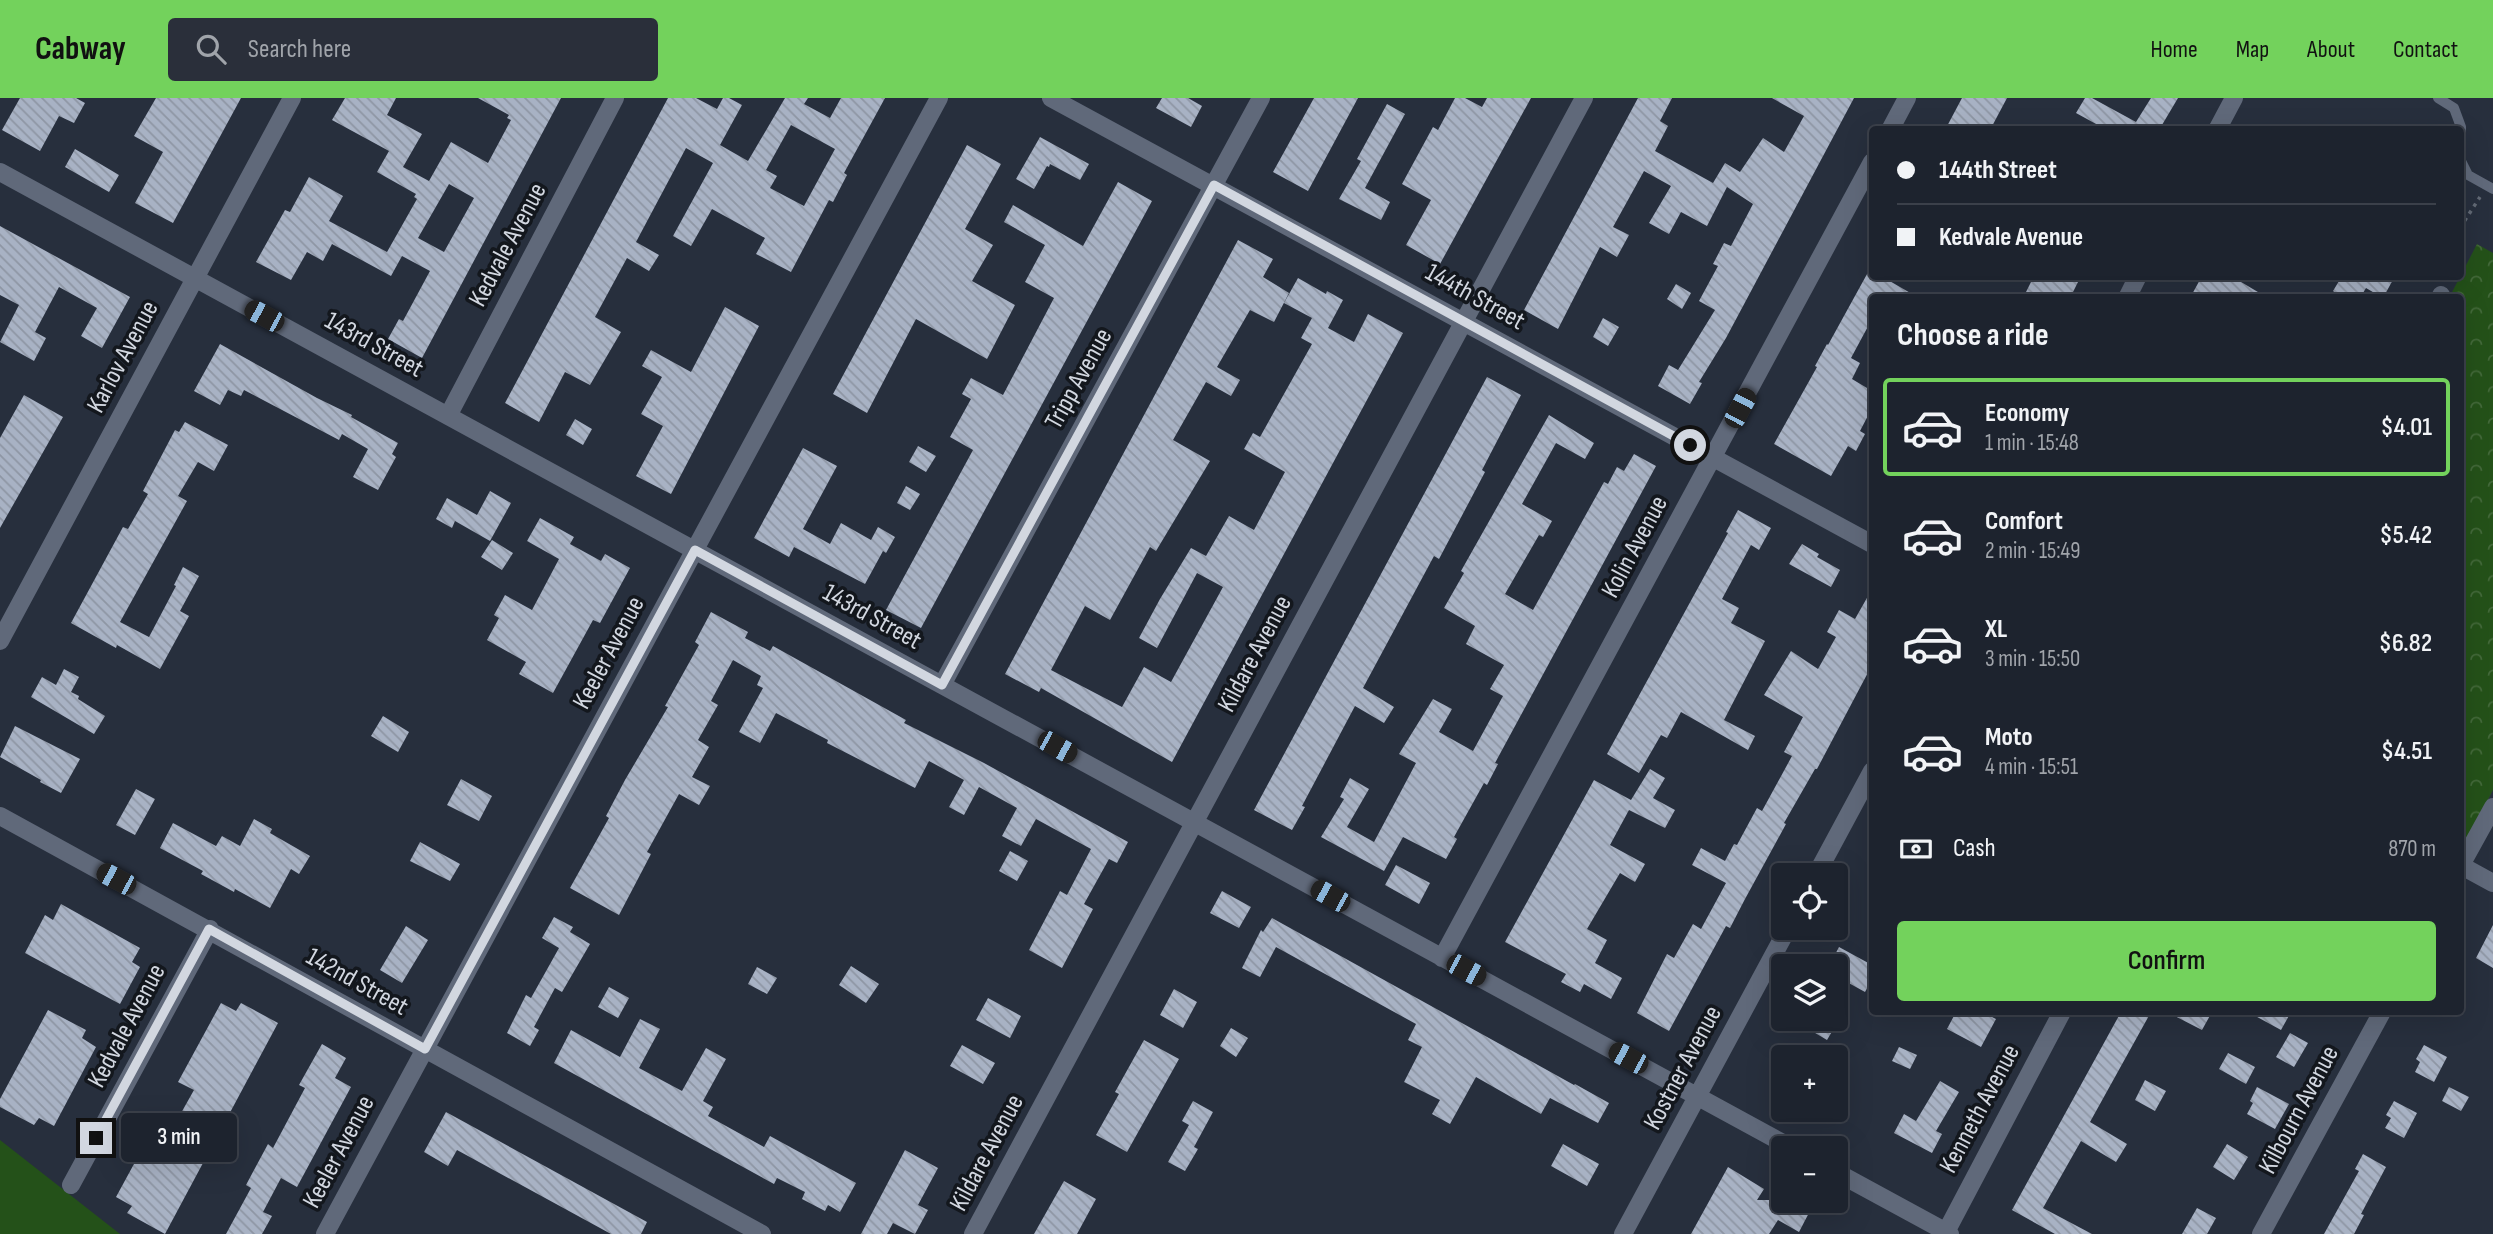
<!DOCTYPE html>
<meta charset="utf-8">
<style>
:root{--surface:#1d232e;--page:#2a2f3a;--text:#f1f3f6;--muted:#a0a4aa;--line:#3b404a;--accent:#73d25c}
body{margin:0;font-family:"Sofia Sans Condensed",sans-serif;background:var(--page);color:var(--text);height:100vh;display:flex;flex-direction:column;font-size:26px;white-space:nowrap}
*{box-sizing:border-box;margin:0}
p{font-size:23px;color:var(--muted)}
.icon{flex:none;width:38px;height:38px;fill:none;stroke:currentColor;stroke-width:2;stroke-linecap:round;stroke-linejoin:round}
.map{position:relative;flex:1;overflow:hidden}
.side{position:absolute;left:1869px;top:196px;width:595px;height:721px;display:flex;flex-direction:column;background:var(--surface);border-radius:7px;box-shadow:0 7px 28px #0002,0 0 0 2px var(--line)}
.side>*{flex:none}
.hud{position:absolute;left:1869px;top:28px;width:595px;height:154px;border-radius:7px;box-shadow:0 7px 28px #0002,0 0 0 2px var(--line);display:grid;align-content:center;height:154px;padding:0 28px;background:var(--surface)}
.controls{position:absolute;left:1771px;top:765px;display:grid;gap:14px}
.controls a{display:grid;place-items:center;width:77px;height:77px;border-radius:7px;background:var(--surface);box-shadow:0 7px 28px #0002,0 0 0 2px var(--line);font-size:35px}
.end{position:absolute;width:32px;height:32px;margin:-16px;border:9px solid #d2d7e0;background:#111;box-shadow:0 0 0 4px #111}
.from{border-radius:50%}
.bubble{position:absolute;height:49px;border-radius:7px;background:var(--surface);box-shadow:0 7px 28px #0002,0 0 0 2px var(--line);font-size:23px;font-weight:600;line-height:49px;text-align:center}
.car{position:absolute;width:21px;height:42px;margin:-21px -10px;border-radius:9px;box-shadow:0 0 5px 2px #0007;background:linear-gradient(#222 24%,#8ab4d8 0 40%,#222 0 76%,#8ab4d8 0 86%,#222 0)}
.hud b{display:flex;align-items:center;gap:24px;height:66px;font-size:26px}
.hud b+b{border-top:2px solid var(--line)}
.hud i{width:18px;height:18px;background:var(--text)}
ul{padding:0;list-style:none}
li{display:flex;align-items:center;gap:21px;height:98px;margin:0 14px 10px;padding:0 14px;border:4px solid transparent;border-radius:7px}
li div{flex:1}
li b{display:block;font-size:26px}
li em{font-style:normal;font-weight:600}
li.selected{border-color:var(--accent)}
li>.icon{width:63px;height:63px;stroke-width:1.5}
h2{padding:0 28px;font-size:32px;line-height:84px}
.pay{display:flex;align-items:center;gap:18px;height:77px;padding:0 28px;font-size:26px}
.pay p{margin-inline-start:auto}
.action{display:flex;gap:14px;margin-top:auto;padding:14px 28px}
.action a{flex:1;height:80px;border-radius:7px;background:var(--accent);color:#111;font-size:28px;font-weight:600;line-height:80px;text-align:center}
header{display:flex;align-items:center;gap:42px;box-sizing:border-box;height:98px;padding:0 35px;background:var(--accent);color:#111}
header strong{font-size:33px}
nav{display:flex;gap:38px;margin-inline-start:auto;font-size:24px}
.search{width:490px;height:63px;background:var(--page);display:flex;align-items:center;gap:18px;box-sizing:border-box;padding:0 24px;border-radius:7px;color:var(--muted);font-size:26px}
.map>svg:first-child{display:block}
.green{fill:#245119}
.park{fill:url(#park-crowns)}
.building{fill:url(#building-back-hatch);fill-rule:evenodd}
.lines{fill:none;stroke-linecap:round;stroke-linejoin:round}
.path{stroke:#626975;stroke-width:3.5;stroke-dasharray:3.5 5;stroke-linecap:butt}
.service{stroke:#60697a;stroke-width:10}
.minor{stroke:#60697a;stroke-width:18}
.route{stroke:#d2d7e0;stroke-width:9}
.labels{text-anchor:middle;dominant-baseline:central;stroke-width:7;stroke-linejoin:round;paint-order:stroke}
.street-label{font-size:26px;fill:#d2d7e0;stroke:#13171d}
</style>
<header>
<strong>Cabway</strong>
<div class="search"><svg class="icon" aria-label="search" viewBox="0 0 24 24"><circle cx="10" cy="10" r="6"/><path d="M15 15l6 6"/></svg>Search here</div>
<nav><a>Home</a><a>Map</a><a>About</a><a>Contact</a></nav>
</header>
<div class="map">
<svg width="2493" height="1136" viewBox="0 0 2493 1136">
<defs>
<pattern id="park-crowns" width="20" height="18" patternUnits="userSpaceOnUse" patternTransform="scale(1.75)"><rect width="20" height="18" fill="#245119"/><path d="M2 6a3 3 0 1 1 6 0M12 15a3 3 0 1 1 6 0" fill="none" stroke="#43693a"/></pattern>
<pattern id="building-back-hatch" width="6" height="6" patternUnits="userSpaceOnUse" patternTransform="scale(1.75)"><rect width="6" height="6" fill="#a8b2c4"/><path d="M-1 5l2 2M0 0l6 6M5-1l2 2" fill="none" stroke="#8e96a4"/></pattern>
</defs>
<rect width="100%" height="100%" fill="#272f3d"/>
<!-- green -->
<path class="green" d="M0,1042l120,94h-120z"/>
<!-- park -->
<path class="park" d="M2477,146l16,9v537l-32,61 -1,-553h-11z"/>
<!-- building -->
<path class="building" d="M20,0h56l9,5 -11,20 -15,-7 -19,35 -38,-21z
M156,0h85l-68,125 -38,-20 28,-51 -29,-16z
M345,0h51l-9,17 35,19 -19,33 26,14 22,-39 37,21 23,-43 -4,-2 2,-3 -31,-17h83l-139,260 -34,-19 11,-20 4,2 27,-50 -28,-15 -11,20 -59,-32 -9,17 -16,-9 -16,28 -35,-18 29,-52 5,2 19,-35 34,19 -14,25 58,31 30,-53 -3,-2 2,-3 -39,-22 12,-21 -57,-31zM449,86l25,14 -30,54 -26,-14z
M668,0h28l21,11 6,-11h6l13,7 -22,40 28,16 37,-63h23l-4,6 26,14 11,-20h44l-41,75 3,2 -14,27 -4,-2 -38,72 -35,-18 9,-16 -53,-29 -21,37 -18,-10 40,-73 -27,-15 -50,94 23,13 -10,16 -22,-13 -32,59 26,15 -31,53 -25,-13 -26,50 -34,-19zM791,27l44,24 -31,57 -34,-18 7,-12 -11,-6z
M1162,0h26l14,8 -11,21 -35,-19z
M1314,0h44l-50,93 -35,-19z
M1455,0h10l17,9 5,-9h44l-91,166 -34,-19 25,-45 -29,-16 31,-57 5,3z
M1638,0h34l-12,23 8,5 -13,25 58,32 12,-20 15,9 23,-34 21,14 20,-36 -32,-18h82l-128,240 -27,44 3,1 -12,21 -32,-18 11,-21 9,5 37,-60 -16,-9 19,-35 -5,-2 11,-21 7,3 22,-42 -26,-17 -20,39 -26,-14 -12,22 -20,-11 22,-37 -27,-15 -31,56 16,8 -12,22 -17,-10 -42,82 -34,-19z
M1962,0h45l-17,32h-45z
M2085,0h7l44,24 15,-24h27l-19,32h-52l-31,-17z
M1387,6l18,10 -40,74 25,14 -9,18 -42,-21 22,-38 -4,-2z
M1040,39l49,27 -9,16 -30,-16 -1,3 -2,-1 -13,23 -18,-10z
M967,47l34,19 -36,65 28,16 -21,36 43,24 -28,54 -71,-40 -49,94 -34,-19z
M75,51l44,26 -10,17 -44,-25z
M1118,84l34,19 -231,427 -35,-18 87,-160 -23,-13 21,-38 -9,-5 9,-16 32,17 51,-97 -29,-16 20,-37 -41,-23 9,-17 70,41z
M0,128l130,71 -28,51 -21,-12 16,-28 -38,-21 -24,45 11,6 -12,23 -34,-19 19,-37 -19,-10z
M1238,142l35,19 -10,18 26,16 -15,29 -24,-12 -33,57 23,13 -9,16 -25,-14 -33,58 37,21 -54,90 -6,-4 -40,73 -25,-14 -34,64 71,37 22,-40 27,15 52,-95 -26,-14 -40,75 -18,-10 21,-39 31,-51 15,8 23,-40 25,14 31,-58 -41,-23 9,-16 7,4 52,-93 -11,-6 11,-20 -28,-15 14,-25 28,16 1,-3 16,9 -15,28 26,14 14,-28 35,19 -231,429 -131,-74 -2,4 -34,-18z
M1872,167v11h9l38,22h-47v21l-21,39 9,5 -8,16 20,12v17l-12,23 5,3 -9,17 -8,-5 -17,30 -57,-32 43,-77 -2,-1 12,-22 1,1z
M2034,178h47l-11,22h-47z
M2202,178h29l37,22h-78z
M2342,178h53l-12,22 -17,-10 -6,10h-17l-10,-7z
M1676,186l15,9 -9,16 -15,-10z
M725,209l34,19 -88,168 -35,-18 27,-50 -22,-12 21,-37 -20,-11 9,-16 40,22z
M1603,220l16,9 -11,19 -15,-9z
M220,246l97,54 35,17 -1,2 47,26 -6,11 4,3 -18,33 -25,-13 15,-28 -26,-15 -3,6 -95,-50 -3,6 -13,-6 -8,15 -26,-14z
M1487,279l34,18 -39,75 3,2 -46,87 -5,-3 -71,132 31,19 -10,16 -29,-17 -53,100 3,1 -13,23 -38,-20z
M24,297l39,22 -63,111v-90z
M1549,317l45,28 -9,16 -29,-16 -34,61 30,17 -9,16 -4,-2 -34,59 28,16 71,-128 4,2 9,-17 7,4 10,-17 22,12 -161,297 3,1 -11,21 -3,-2 -30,54 3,2 -11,20 -43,-22 -19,34 -63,-34 23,-38 -4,-2 10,-19 19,11 -22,38 27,15 42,-79 -17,-9 34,-55 19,10 -13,23 34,19 30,-55 -13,-7 14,-24 -38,-21 9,-18 -31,-18 20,-35 -3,-2z
M575,321l17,10 -9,16 -17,-10z
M185,324l43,23 -14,26 -16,-9 -20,34 9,5 -67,121 29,15 27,-51 -2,-1 9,-18 16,9 -19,35 9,5 -29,53 -43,-24 -1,3 -45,-25 52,-96 5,2 20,-35 -5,-3 32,-61 4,2z
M918,348l18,10 -10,16 -17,-10z
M803,350l34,18 -34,63 27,15 11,-21 30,17 7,-13 17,10 -9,16 -3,-2 -18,33 -71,-37 -5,10 -35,-19z
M906,388l14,8 -10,16 -13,-7z
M490,393l21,12 -21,38 -35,-20 -3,7 -16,-9 11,-21 30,17z
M1738,412l33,18 -12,22 -8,-5 -29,54 17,9 -8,15 34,18 -41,79 31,16 -7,14 -67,-38 -14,26 -6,-3 -22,38 -32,-19 121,-221 -2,-1z
M540,420l34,19 -4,7 31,17 4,-7 25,14 -30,55 -7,-3 -40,73 -34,-19 7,-12 -39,-22 12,-22 -5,-3 11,-20 27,15 27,-51 -32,-18z
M492,442l21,13 -11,17 -21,-13z
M1802,446l17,10 -2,3 23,13 -9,17 -42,-23z
M1872,491v76l-55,104h-2l-31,54 2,1 -41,75 -15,29 -4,-2 -57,105 -32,-18 30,-59 7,4 19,-34 8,5 25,-46 -34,-18 9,-17 24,13 9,-17 3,1 20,-37 5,3 30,-55 -8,-4 19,-35 -39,-22 27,-44 27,18 18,-32 -9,-5 12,-22 16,9z
M711,514l37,20 -3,6 25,13 3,-5 133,74 -2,3 80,40 144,79 -11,21 -8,-4 -25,45 9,5 -31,59 -33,-18 31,-59 7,4 24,-46 -55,-30 -15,27 -19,-10 15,-28 -38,-21 -15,28 -15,-8 15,-27 -35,-19 -14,27 -88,-45 1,-3 -52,-27 -16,30 -21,-11 24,-44 -6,-3 4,-9 -28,-16 -22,41 7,4 -20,35 11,7 -17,30 18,9 -11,19 -20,-11 -32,58 4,2 -32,61 -49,-27 39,-70 -3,-2 19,-36 43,-73 -3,-1 34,-61 -4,-3z
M64,571l15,8 -8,15 8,4 -1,3 27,17 -11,18 -63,-37 11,-20 14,8z
M383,618l26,16 -11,20 -27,-16z
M15,628l65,33 -19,34 -21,-11 1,-2 -41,-23z
M1650,671l15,9 -12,20 22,12 -10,18 -36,-18 -19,35 35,19 -10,18 -15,-9 -33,56 20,11 -12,23 27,15 -11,21 -27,-15 -4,8 -19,-10 5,-8 -61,-32 89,-162 37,20z
M461,681l31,17 -13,25 -32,-16z
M136,691l19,10 -20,36 -19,-10z
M254,721l18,10 -2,4 40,23 -11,18 -8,-5 -21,39 -35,-19 -1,3 -33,-18 2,-3 -43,-23 13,-25 43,23 6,-10 18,10z
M420,744l40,22 -10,17 -40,-20z
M1010,753l18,10 -11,20 -18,-10z
M1396,767l34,18 -11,21 -34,-19z
M1222,793l29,16 -12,21 -29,-15z
M61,806l79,44 -8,14 8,5 -20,37 -95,-51 20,-38 8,5z
M554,819l19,10 -3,5 20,12 -28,48 -7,-4 -21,39 5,3 -9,16 -23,-13 19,-38 5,3 28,-50 -17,-10z
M1272,820l302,167 1,-1 34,19 -11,20 -48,-25 -9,16 -65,-37 -26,47 -18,-10 8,-14 -36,-18 18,-35 -14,-7 8,-16 -140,-77 -16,30 -18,-9 19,-38 2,2z
M2493,827v43l-17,-10z
M406,828l22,14 -26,43 -22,-13z
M1839,849l33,18v14l-7,13 -29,-16v-10h-7z
M851,868l28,18 -13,19 -27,-18z
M757,869l20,11 -10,16 -19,-10z
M609,889l20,11 -11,20 -20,-11z
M1174,891l23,13 -14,26 -23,-13z
M988,900l33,18 -11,22 -34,-18z
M221,905l15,8 5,-8 37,20 -113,211 -38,-21 5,-7 -16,-9 43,-79 15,8 11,-20 9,-16 -16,-8z
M48,912l38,20 -4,8 14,9 -42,79 -15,-8 -5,7 -34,-18v-8z
M1956,914h26l14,7 -15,28 -34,-18z
M2121,914h30l-61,110 37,22 -11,18 -35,-21 -38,67 49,26h-37l-43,-24z
M2167,914h45l-10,18z
M2248,914h43l-10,18z
M1790,920h50l-13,22z
M640,921l20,10 -21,39 43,23 24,-43 20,11 -23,42 10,6 -5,9 56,31 6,-11 86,47 -16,29 -12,-7 -3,6 -23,-12 3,-7 -28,-14 -3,6 -220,-121 17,-33 49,27z
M1231,930l17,10 -12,19 -16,-11z
M2290,935l18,10 -14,24 -18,-10z
M1144,942l35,19 -52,93 -31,-17 23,-41 -4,-2z
M322,946l24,14 -11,20 16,9 -54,100 -16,-9 -18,34 9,4 -10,18h-36l25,-46 -5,-3 22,-41 5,4 32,-60 -6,-3z
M962,947l33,18 -12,21 -33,-18z
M2424,947l23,12 -13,25 -19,-10 5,-10 -4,-3z
M1899,949l18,8 -7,14 -18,-8z
M2228,955l27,14 -9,17 -27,-15z
M2145,982l21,11 -11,20 -20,-11z
M1940,983l19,11 -23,39 6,3 -10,19 -38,-20 10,-19 12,7z
M2257,989l32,17 -14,25 -28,-15 6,-11 -3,-2z
M2449,989l20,10 -8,14 -19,-10z
M1193,1003l20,11 -19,35 4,2 -13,22 -17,-9 21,-37 -7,-4z
M2394,1003l23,12 -13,25 -19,-10 6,-10 -5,-3z
M446,1014l201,110 -6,12h-30l-154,-84 -9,16 -24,-14z
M1563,1046l36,20 -12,22 -36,-20z
M2227,1046l21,13 -14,23 -21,-13z
M905,1052l33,18 -20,37 10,5 -13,24 -22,-11 -6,11h-26z
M2363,1056l23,13 -25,47 3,1 -10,19h-30l35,-63 -4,-2z
M1728,1069l36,22 -7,11h38l16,9 -12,23 -21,-12 -9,14h-78z
M1064,1083l32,18 -19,35h-43z
M2197,1110l19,10 -9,16h-25z"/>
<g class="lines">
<!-- path -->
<path class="path" d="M2460,130l20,-31"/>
<!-- service -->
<path class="service" d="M2438,0l16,10 7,19v34l7,14 25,14"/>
<!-- minor -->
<path class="minor" d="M1051,0l821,446
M1890,32l17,-32
M2217,32l17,-32
M0,74l1792,976
M2127,200l11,-22
M2440,200l1,-3
M448,318l167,-318
M0,543l292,-543
M942,587l319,-587
M0,718l762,418
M2460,767l33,18
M2460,769l33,-60
M1816,777l56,-104
M1442,860l430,-796
M1836,1074l114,62
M71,1087l139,-256
M1946,1134l116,-220
M325,1136l614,-1136
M973,1136l611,-1136
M1623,1136l165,-306
M2261,1136l121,-222"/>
</g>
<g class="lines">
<!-- route -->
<path class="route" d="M96,1040l113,-209 216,120 270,-499 247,135 272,-500 476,260"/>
</g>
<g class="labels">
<!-- street labels -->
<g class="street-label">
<text transform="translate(508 147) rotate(-62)">Kedvale Avenue</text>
<text transform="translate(1475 199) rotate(29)">144th Street</text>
<text transform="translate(374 247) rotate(29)">143rd Street</text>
<text transform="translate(123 259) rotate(-62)">Karlov Avenue</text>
<text transform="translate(1079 281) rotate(-61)">Tripp Avenue</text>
<text transform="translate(1635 449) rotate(-62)">Kolin Avenue</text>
<text transform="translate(872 519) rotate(29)">143rd Street</text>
<text transform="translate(609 555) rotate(-62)">Keeler Avenue</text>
<text transform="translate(1255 556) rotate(-62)">Kildare Avenue</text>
<text transform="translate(357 884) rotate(29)">142nd Street</text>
<text transform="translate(127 928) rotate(-62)">Kedvale Avenue</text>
<text transform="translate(1683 970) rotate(-62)">Kostner Avenue</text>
<text transform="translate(1980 1011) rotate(-62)">Kenneth Avenue</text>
<text transform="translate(2299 1012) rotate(-62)">Kilbourn Avenue</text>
<text transform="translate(339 1054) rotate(-62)">Keeler Avenue</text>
<text transform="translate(987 1055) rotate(-62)">Kildare Avenue</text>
</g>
</g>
</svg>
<div class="controls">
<a><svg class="icon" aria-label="locate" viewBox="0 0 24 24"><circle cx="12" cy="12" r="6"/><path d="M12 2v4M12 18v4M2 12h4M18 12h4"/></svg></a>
<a><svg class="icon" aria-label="layers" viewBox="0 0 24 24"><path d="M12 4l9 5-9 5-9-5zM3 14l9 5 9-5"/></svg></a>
<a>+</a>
<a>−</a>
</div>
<i class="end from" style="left:1690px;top:347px"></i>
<i class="end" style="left:96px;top:1040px"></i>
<div class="bubble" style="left:121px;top:1015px;width:116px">3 min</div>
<i class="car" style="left:264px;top:218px;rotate:298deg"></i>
<i class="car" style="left:1740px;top:310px;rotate:28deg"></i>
<i class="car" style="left:1057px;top:649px;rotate:119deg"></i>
<i class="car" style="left:116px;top:781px;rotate:298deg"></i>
<i class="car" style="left:1330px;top:798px;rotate:299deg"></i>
<i class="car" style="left:1466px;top:872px;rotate:118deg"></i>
<i class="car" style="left:1628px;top:960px;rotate:298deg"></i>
<div class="hud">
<b><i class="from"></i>144th Street</b>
<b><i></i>Kedvale Avenue</b>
</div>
<section class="side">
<h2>Choose a ride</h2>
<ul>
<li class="selected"><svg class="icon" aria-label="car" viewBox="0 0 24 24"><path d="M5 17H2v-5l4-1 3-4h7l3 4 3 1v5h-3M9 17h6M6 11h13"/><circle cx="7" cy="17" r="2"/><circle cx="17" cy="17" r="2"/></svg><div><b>Economy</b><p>1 min · 15:48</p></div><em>$4.01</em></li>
<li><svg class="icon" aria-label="car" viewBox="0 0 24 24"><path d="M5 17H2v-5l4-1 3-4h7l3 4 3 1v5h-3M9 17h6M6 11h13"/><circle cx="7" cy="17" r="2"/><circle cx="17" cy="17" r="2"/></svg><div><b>Comfort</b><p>2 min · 15:49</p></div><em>$5.42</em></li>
<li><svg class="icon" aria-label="car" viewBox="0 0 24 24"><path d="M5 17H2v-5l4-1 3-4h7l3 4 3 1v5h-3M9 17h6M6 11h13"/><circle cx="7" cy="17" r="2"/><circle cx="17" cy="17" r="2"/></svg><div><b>XL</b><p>3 min · 15:50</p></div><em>$6.82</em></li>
<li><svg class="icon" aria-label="car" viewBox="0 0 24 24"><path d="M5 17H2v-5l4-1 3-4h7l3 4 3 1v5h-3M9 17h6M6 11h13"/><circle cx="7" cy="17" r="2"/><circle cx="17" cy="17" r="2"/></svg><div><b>Moto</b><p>4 min · 15:51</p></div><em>$4.51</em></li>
</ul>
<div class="pay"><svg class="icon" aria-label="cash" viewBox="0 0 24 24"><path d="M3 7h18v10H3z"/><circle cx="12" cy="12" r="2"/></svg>Cash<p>870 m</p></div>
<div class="action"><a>Confirm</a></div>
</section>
</div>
